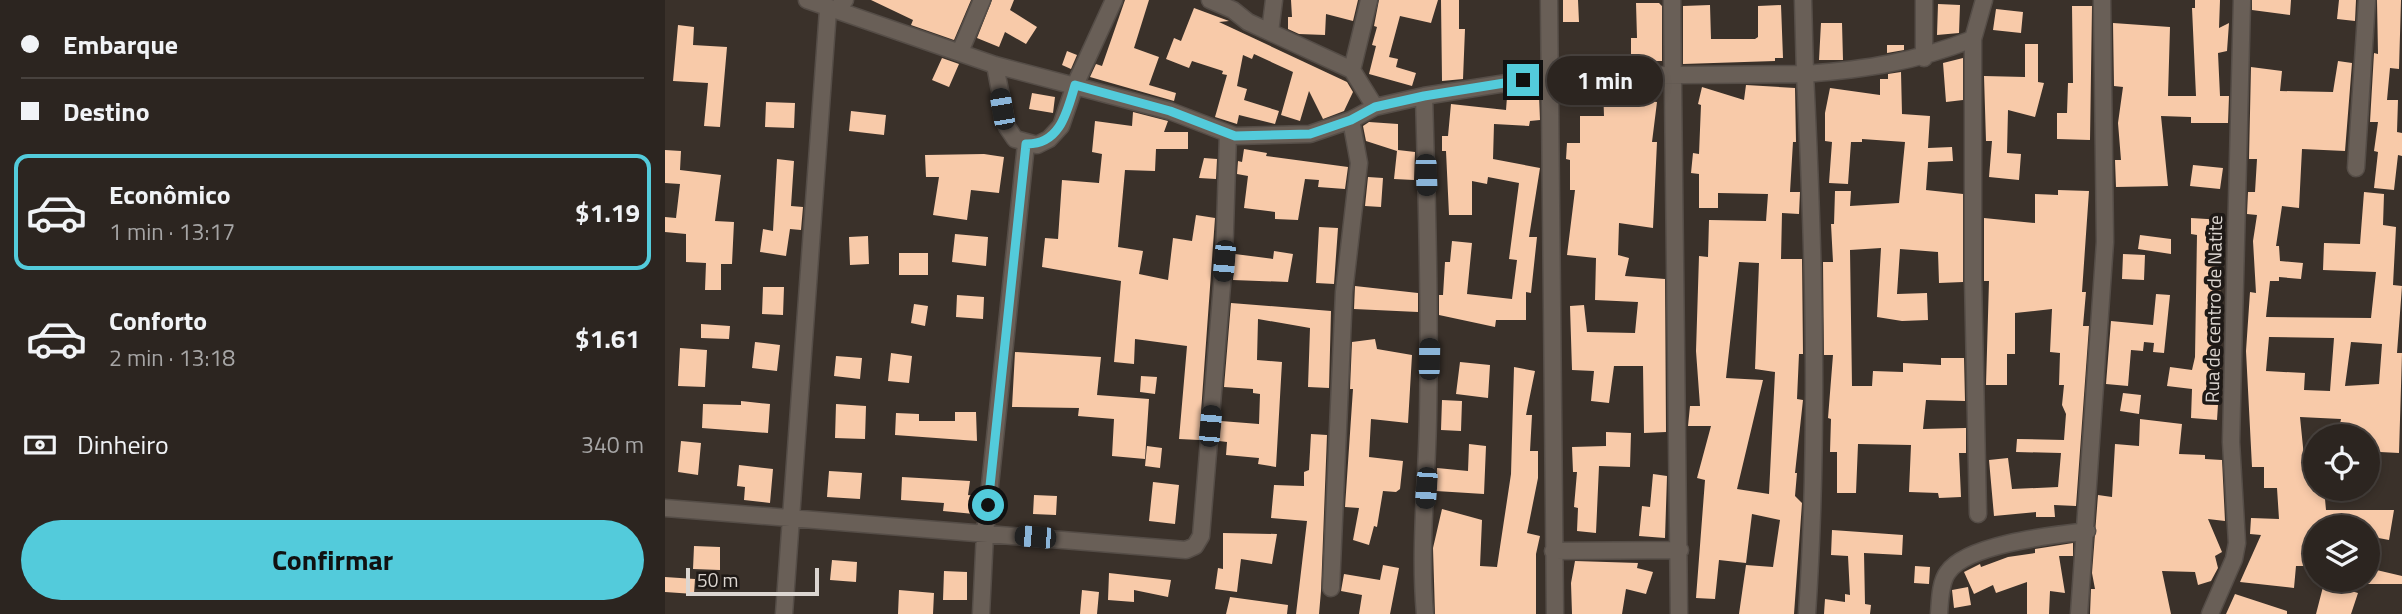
<!DOCTYPE html>
<html lang="pt">
<meta charset="utf-8">
<style>
:root{--surface:#2c2520;--page:#38312d;--text:#f1f3f6;--muted:#a6a5a5;--line:#48423e;--accent:#53cbdb}
body{margin:0;font-family:"Titillium Web",sans-serif;background:var(--page);color:var(--text);height:100vh;display:flex;flex-direction:column;font-size:26px;white-space:nowrap}
*{box-sizing:border-box;margin:0}
p{font-size:23px;color:var(--muted)}
.icon{flex:none;width:38px;height:38px;fill:none;stroke:currentColor;stroke-width:2;stroke-linecap:round;stroke-linejoin:round}
.map{position:relative;flex:1;overflow:hidden}
.drawer{display:flex;flex-direction:column;background:var(--surface);width:665px}
.drawer>*{flex:none}
.banner{display:grid;align-content:center;height:154px;padding:0 21px;background:var(--surface)}
.fabs{position:absolute;left:1638px;top:424px;display:grid;gap:14px}
.fabs a{display:grid;place-items:center;width:77px;height:77px;border-radius:50%;background:var(--surface);box-shadow:0 4px 10px #0003,0 0 0 2px var(--line);font-size:35px}
.scale{position:absolute;left:21px;bottom:18px;width:133px;box-sizing:border-box;padding-left:7px;border:4px solid #dcd6d1;border-top:0;font-size:19px;line-height:24px;white-space:nowrap;color:#dcd6d1;-webkit-text-stroke:5px #1e1916;paint-order:stroke}
.end{position:absolute;width:32px;height:32px;margin:-16px;border:9px solid #53cbdb;background:#111;box-shadow:0 0 0 4px #111}
.from{border-radius:50%}
.bubble{position:absolute;height:49px;border-radius:24px;background:var(--surface);box-shadow:0 4px 10px #0003,0 0 0 2px var(--line);font-size:23px;font-weight:700;line-height:49px;text-align:center}
.car{position:absolute;width:21px;height:42px;margin:-21px -10px;border-radius:9px;box-shadow:0 0 5px 2px #0007;background:linear-gradient(#222 24%,#8ab4d8 0 40%,#222 0 76%,#8ab4d8 0 86%,#222 0)}
.banner b{display:flex;align-items:center;gap:24px;height:66px;font-size:26px}
.banner b+b{border-top:2px solid var(--line)}
.banner i{width:18px;height:18px;background:var(--text)}
ul{padding:0;list-style:none}
li{display:flex;align-items:center;gap:21px;height:116px;margin:0 14px 10px;padding:0 7px;border:4px solid transparent;border-radius:14px}
li div{flex:1}
li b{display:block;font-size:26px}
li em{font-style:normal;font-weight:700}
li.active{border-color:var(--accent)}
li>.icon{width:63px;height:63px;stroke-width:1.5}
.pay{display:flex;align-items:center;gap:18px;height:77px;padding:0 21px;font-size:26px}
.pay p{margin-inline-start:auto}
.cta{display:flex;gap:14px;margin-top:auto;padding:14px 21px}
.cta a{flex:1;height:80px;border-radius:42px;background:var(--accent);color:#111;font-size:28px;font-weight:700;line-height:80px;text-align:center}
main{display:flex;flex:1;min-height:0}
.map>svg:first-child{display:block}
.building{fill:#f8caa9;fill-rule:evenodd}
.lines{fill:none;stroke-linecap:round;stroke-linejoin:round}
.street-casing{stroke:#554d47;stroke-width:19}
.street{stroke:#695f57;stroke-width:16}
.route{stroke:#53cbdb;stroke-width:9}
.labels{text-anchor:middle;dominant-baseline:central;stroke-width:7;stroke-linejoin:round;paint-order:stroke}
.street-label{font-size:19px;fill:#dcd6d1;stroke:#1e1916}
</style>
<main>
<section class="drawer">
<div class="banner">
<b><i class="from"></i>Embarque</b>
<b><i></i>Destino</b>
</div>
<ul>
<li class="active"><svg class="icon" aria-label="car" viewBox="0 0 24 24"><path d="M5 17H2v-5l4-1 3-4h7l3 4 3 1v5h-3M9 17h6M6 11h13"/><circle cx="7" cy="17" r="2"/><circle cx="17" cy="17" r="2"/></svg><div><b>Econômico</b><p>1 min · 13:17</p></div><em>$1.19</em></li>
<li><svg class="icon" aria-label="car" viewBox="0 0 24 24"><path d="M5 17H2v-5l4-1 3-4h7l3 4 3 1v5h-3M9 17h6M6 11h13"/><circle cx="7" cy="17" r="2"/><circle cx="17" cy="17" r="2"/></svg><div><b>Conforto</b><p>2 min · 13:18</p></div><em>$1.61</em></li>
</ul>
<div class="pay"><svg class="icon" aria-label="cash" viewBox="0 0 24 24"><path d="M3 7h18v10H3z"/><circle cx="12" cy="12" r="2"/></svg>Dinheiro<p>340 m</p></div>
<div class="cta"><a>Confirmar</a></div>
</section>
<div class="map">
<svg width="1737" height="614" viewBox="0 0 1737 614">
<rect width="100%" height="100%" fill="#3a312a"/>
<!-- building -->
<path class="building" d="M206,0h100l-17,40 -43,-15 2,-5z
M327,0h22l-4,10 27,17 -11,17 -21,-12 -6,15 -22,-9z
M460,0h24l-15,48 25,9 -10,28 27,8 -2,8 -84,-24 6,-13 6,2z
M626,0h67l-5,21 -27,-7 -1,21 -26,-1 -11,-5v-12h4z
M714,0h59l-7,23 -31,-7 -11,41 9,2 -2,8 20,6 -4,13 -43,-12 7,-28 -4,-1 5,-18 -3,-1z
M776,0h18v29h6l-2,50 -21,2z
M898,0h15l1,22h-16z
M1530,0h25l-1,28 10,-5 -2,28 -9,2 2,43h9l-1,27h-37v-6l-30,-1 7,70 -52,1 -1,-27h6l-3,-37 5,-36 -9,-1 -1,-63 57,4 -2,69h28l-4,-88h3z
M1587,0h39l-1,15 -38,-5z
M1674,0h17l-1,21 -18,-2z
M1712,0h24l-2,69 -9,-1 -3,32h11l-1,32 5,1v23l-4,-1 -4,35 -20,-2 4,-36 -4,-1 4,-29h-8l4,-69 4,1z
M971,3h23l3,3v55h-31v-23h6z
M1273,4l22,1 -1,28 -22,2z
M1045,5l1,34h44l3,-2v-31l23,-1 2,53h-8v3l-92,3v-58z
M1407,6h20l-2,134 -33,-1v-26h10l1,-30h5z
M529,8l35,13 -10,1 128,60 6,10 -9,19 -21,8 -14,-28 -9,30 -19,-6 12,-43 -39,-18 -2,5 -9,-4 -6,31 10,3 -3,11 35,11 -4,13 -36,-9 -2,9 -22,-7 12,-42 -5,-1 1,-3 -31,-10 -3,7 -23,-9 8,-21 7,3z
M1331,9l27,3 -2,21 -28,-3z
M1156,23h21l1,37h-24z
M13,25l16,2 -1,18 34,2 -7,80 -16,-1 4,-43 -35,-2z
M1360,44h13v38l6,1 -9,34 -27,-7 -1,43 14,1 -2,26 -30,-3 3,-36h-6l-2,-65 41,1z
M1222,45h17v5l-17,3z
M402,51l10,4 -6,14 -9,-4z
M277,58l17,6 -10,23 -17,-7z
M1298,58v42l-17,2 -3,-39z
M1673,61l14,2 -7,88 -43,-2 -3,59 -17,-2 -6,40h3l1,15 23,2 -2,16 -22,-2v4h-9l-4,36 105,1 5,-46 -53,-2 1,-27 36,1 4,-52 20,2 -1,31 13,2 -3,58 9,1 -5,67h5l-3,100 -19,-1 -12,29v-45l-30,-2 3,-15 -41,-2 4,40 9,-1 2,32h9l2,22h68l-5,30 -21,-4v-9h-53v39h-19l-2,22 -54,-6 21,-47 -11,-1 1,-16 28,1 -2,-31h-13v-21h-12l-6,-116 4,-59 6,1 -3,-52 4,-26 -10,-1 1,-22h7l2,-33h-8l2,-92 31,4 -2,20 53,1zM1604,337l65,1 -4,53 -26,-1 1,-17 -39,-2zM1686,342l31,2 -3,40 -34,2z
M1236,72l1,42 28,2 -2,32 24,-1 1,14 -25,1 -2,28 37,4v88l-24,1 -1,-31 -38,-3 -3,45 30,-1 1,27 -26,1 -25,-4 4,-69 -31,2 2,136h20l1,-15 30,1v-9l38,2v-7h23l1,43 -39,-1 -3,29 43,-1v25h-7l2,44 -22,1 -1,-5 -29,-1 2,-47 -53,-1 -2,49h-19v-41h-7l1,-33 -3,-1 5,-63h-9l-1,-93h10l-2,-38h3l1,-33h16l-1,15 49,-3 6,-61 -43,-3v3h-11l-3,42 -19,-1 3,-41 -7,-1v-28l5,-25 50,7v-16h8v-5z
M1081,85l49,3 1,54h-3l-3,50h10l-1,22 -17,-1 -1,46h21l1,95h-4l-2,45 6,1 -8,73h2l-2,23 7,7 -8,111h-55l7,-49 27,2 7,-47 -28,-6 -6,49 -27,-3 -4,39 -19,-1 9,-118 -8,-2 14,-52h-23l2,-20h10l-4,-55 3,-95 9,1 1,-37 57,1 2,-27 -50,-1v15h-19v-34l-8,-1 2,-20 6,1 2,-49 -3,-1 4,-17 42,13zM1074,262l20,1 -4,106 20,3 -6,122 -32,-5 26,-109 -37,-2z
M938,86h17v12l37,4 -5,40h5l-4,86 -34,-5 -1,32 11,3 -4,18 40,3 1,153 -22,1 -1,-67h-29l-5,37 -18,-2 3,-30 -22,-1 -2,-64 14,-1 3,27 48,1 3,-31 -43,-2 1,-42 -29,-3 8,-65h-5v-30l-4,-1 1,-16h13v-27h24z
M367,93l23,4 -2,16 -24,-4z
M874,95l1,25 -10,1 -1,5 -35,-2 -1,35 47,9 -11,69h8l-6,56 -5,-1v28h-30l-1,7 -56,-12v-20h4l2,-33h5l2,-21 20,2 -5,51 45,5 5,-39 -8,-1 10,-76 -31,-6 -1,7 -15,-3v34h-23l-3,-64h-4v-15h6l3,-32 55,6 1,-13 27,2v-3z
M101,102l29,1 -1,25 -29,-1z
M186,111l35,4 -2,20 -35,-4z
M468,112l35,9 -4,11h24v17h-32l-1,22 -30,-1 -7,77 25,4 -4,23 29,6 5,-42 19,3 4,-26 19,3 -16,222 -20,-1 8,-93 -52,-7 -1,25 -20,-2 7,-81 -79,-14 3,-29 13,1 4,-59 37,3 3,-29 -10,-2 3,-31 37,5z
M704,122l29,2v26l17,2 -1,28 -20,-1 3,-28 -31,-10 -3,-15z
M579,149l23,4 -1,3 82,11 -3,22 -27,-2 1,-7 -14,-1 -7,41 -23,-1v-7l-31,-4 4,-32 -11,-2 1,-13 4,1z
M0,150l16,1 -1,19 41,5 -6,46 19,1 -2,42h-11v26h-16l1,-27 -20,-1v-28l-21,-2v-15l11,1 4,-34 -15,-1z
M319,154l20,3 -5,36 -28,-3 -4,30 -34,-5 6,-38h-13l-1,-22z
M539,158l13,1 -1,20 -17,-1z
M112,159l17,2 -3,45 12,1 -2,23 -11,-1 -4,27 -26,-4 3,-23 10,2z
M1528,165l30,3 -3,21 -30,-3z
M703,177l15,1 -2,29 -16,-1z
M1393,190l31,1 -7,101h4l-3,34h6l-13,180 -22,-1 1,12h-19v-5l-42,4 -5,-56 19,-2 4,31 46,-2 3,-34 -45,-1 1,-13 47,1 2,-26 -4,-9 2,-20h-5l1,-32 -10,-1 2,-43 -37,4v41h-8v31h-21l3,-104h-5v-63l51,5v-29l23,1z
M1526,218l32,2 -1,28h-5l5,64h-6l-1,47h6l-4,61 -26,-2 1,-29 -25,-3 3,-19 22,3 3,-13 2,-122 -6,-1z
M654,227l19,1 -4,56 -18,-1z
M290,234l33,3 -2,29 -34,-4z
M1475,235l31,4v15l-33,-5z
M203,236l1,28 -19,1 -1,-28z
M609,251l19,3 -5,28 -55,-2 2,-26 38,5z
M234,253h29v22h-29z
M1458,254l22,1 -1,25 -22,-1z
M690,286l63,7v19l-64,-3z
M98,287h21l-1,28 -21,-1z
M1491,294l14,1 -6,58 -11,-1 1,-9 -10,-1 -1,9 -12,-1 -3,36 -22,-2 5,-63 42,4z
M292,295l27,2 -1,22 -27,-2z
M566,303l100,8 -2,77 -21,-1 2,-59 -52,-9 -1,41 25,2 -6,105 -18,-3 1,-6 -33,-3 1,-13 -8,-1 2,-20 38,3 1,-30 -7,-1v-4l-29,-2z
M249,304l14,2 -3,20 -14,-3z
M36,324l29,2 -1,13 -28,-1z
M710,339l2,10 35,6 -4,68 -37,-4 -2,38 34,4 -3,28 -4,3 -13,-1 -6,36 -3,-1 -5,19 -16,-5 6,-32 -14,-1 8,-118h-3l2,-47z
M90,342l25,3 -3,26 -25,-3z
M15,348l27,2 -2,37 -27,-1z
M350,352l86,5 -4,38 52,4 -4,60 -33,-3 2,-37 -36,-3 1,-8 -67,-1z
M226,353l21,3 -3,27 -21,-2z
M171,356l26,2 -2,21 -26,-3z
M795,362l30,3 -2,33 -32,-4z
M849,367l21,4 -9,44h6l-2,36h8v27l-11,55 13,3 -4,18v60h-101l-2,-66 9,-39 40,11 -2,46 17,1 14,-93z
M476,376l16,1 -2,17 -15,-2z
M1458,393l18,2 -2,19 -19,-3z
M777,400l20,1 -1,30 -20,-1z
M76,401l29,3 -2,29 -66,-5 1,-24 38,1z
M171,404l30,2 -1,33 -30,-1z
M290,412h21l1,29 -82,-6 1,-22 23,1v7h36z
M1475,419l42,5 -3,30 26,1v4l17,1 3,61 -17,-2 14,33 -7,4 3,12 -7,13 -13,4 -3,-13 -33,-1 9,43h-81l1,-25h4l-3,-16 6,-78 14,2 3,-53 24,2z
M941,432l25,1 -1,34 -31,-1 -3,67 -19,-2 1,-23 -4,-1 3,-35h-4l-1,-25 34,-1z
M646,434l16,1 -6,156 -2,23h-23l11,-93 -36,-3 3,-33 30,1v-14l5,-2z
M16,441l20,2 -3,32 -20,-3z
M804,444l17,2 -2,48 -48,-3 1,-23 31,3z
M482,446l15,2 -2,20 -15,-2z
M74,465l34,4 -3,34 -26,-3 1,-13 -8,-1z
M164,471l33,2 -2,26 -33,-2z
M988,474l14,2 -2,62 -26,-2 3,-30 8,1z
M237,477l68,4 -2,14 8,1 -2,18 -31,-3 1,-8 -43,-3z
M488,482l26,3 -4,39 -26,-3z
M369,495l23,1 -1,19 -23,-1z
M1167,530l71,5 -1,20 -38,-2 1,51 6,1 -1,9h-46l1,-15 20,3v-8l5,1 -2,-39 -17,-1z
M558,533l54,1 -5,30 -31,-5 -4,33 -22,-3 3,-21 5,1z
M1408,543v13h-14l6,37 -15,-2 -1,23h-22v-32l-31,11 -3,-8 -19,9 -10,-22 16,-8 1,3 27,-10 27,-4v-4z
M29,546l26,1v23l-27,-1z
M167,560l25,2 -1,20 -26,-2z
M910,561l63,2 -1,5 16,4 -7,22 -20,-5 -4,25h-50l-1,-31z
M718,565l16,3 -9,46h-31l3,-19 -21,-4 3,-17 36,6z
M1250,566l15,1 -1,17 -15,-1z
M1703,568l34,8v8h-34z
M279,571l23,1v28h-24z
M444,573l62,7 -3,17 -34,-7v12l-26,-2z
M0,577l30,2 -1,15 -29,-2z
M1659,583l34,10 -7,21h-35z
M1303,587l3,18 -17,3 -2,-18z
M234,590l35,3 -1,21h-35z
M417,590l17,2 -2,22h-17z
M1570,594l52,17v3h-61z
M565,597l58,8 -1,9h-61z"/>
<g class="lines">
<!-- street casing -->
<g class="street-casing">
<path id="street" d="M142,0l188,65 175,46 65,25 75,-2 41,-14 24,-13 49,-11 126,-20 255,-2 -2,-74
M545,0l23,10 15,12 104,48 23,37
M884,0l6,614
M1007,0l7,614
M1259,0v58
M605,32l4,-32
M1308,39v239l5,236
M295,52l22,-52
M330,65l12,62 8,12 22,6 12,-6 12,-13 14,-41 39,-85
M687,70l17,-70
M759,96c3,107 6,214 4,321 -1,66 -9,131 -3,197
M1691,168l11,-168
M0,508l521,42 9,-4 6,-10 23,-275 4,-127
M888,551l127,-1
M666,588l13,-296 15,-129 -8,-43
M119,614l44,-604 9,-1 8,-9
M316,614l4,-81 41,-389
M1142,614c12,-180 7,-360 -2,-540 64,-5 108,-12 168,-35l11,-39
M1274,614c1,-13 1,-32 9,-42 19,-28 106,-37 139,-41
M1414,614l26,-372 -3,-242
M1545,614l24,-55 3,-16 -6,-101 11,-442"/>
</g>
<!-- street -->
<use href="#street" class="street"/>
</g>
<g class="lines">
<!-- route -->
<path class="route" d="M323,505l38,-361c34,1 41,-32 49,-59l95,26 65,25 75,-2 41,-14 24,-13 49,-11 99,-16"/>
</g>
<g class="labels">
<!-- street labels -->
<g class="street-label">
<text transform="translate(1548 309) rotate(-89)">Rua de centro de Natite</text>
</g>
</g>
</svg>
<div class="fabs">
<a><svg class="icon" aria-label="locate" viewBox="0 0 24 24"><circle cx="12" cy="12" r="6"/><path d="M12 2v4M12 18v4M2 12h4M18 12h4"/></svg></a>
<a><svg class="icon" aria-label="layers" viewBox="0 0 24 24"><path d="M12 4l9 5-9 5-9-5zM3 14l9 5 9-5"/></svg></a>
</div>
<div class="scale">50 m</div>
<i class="end from" style="left:323px;top:505px"></i>
<i class="end" style="left:858px;top:80px"></i>
<div class="bubble" style="left:882px;top:56px;width:116px">1 min</div>
<i class="car" style="left:337px;top:109px;rotate:350deg"></i>
<i class="car" style="left:761px;top:175px;rotate:178deg"></i>
<i class="car" style="left:559px;top:261px;rotate:185deg"></i>
<i class="car" style="left:764px;top:359px;rotate:1deg"></i>
<i class="car" style="left:545px;top:426px;rotate:5deg"></i>
<i class="car" style="left:761px;top:488px;rotate:184deg"></i>
<i class="car" style="left:370px;top:537px;rotate:275deg"></i>
</div>
</main>
